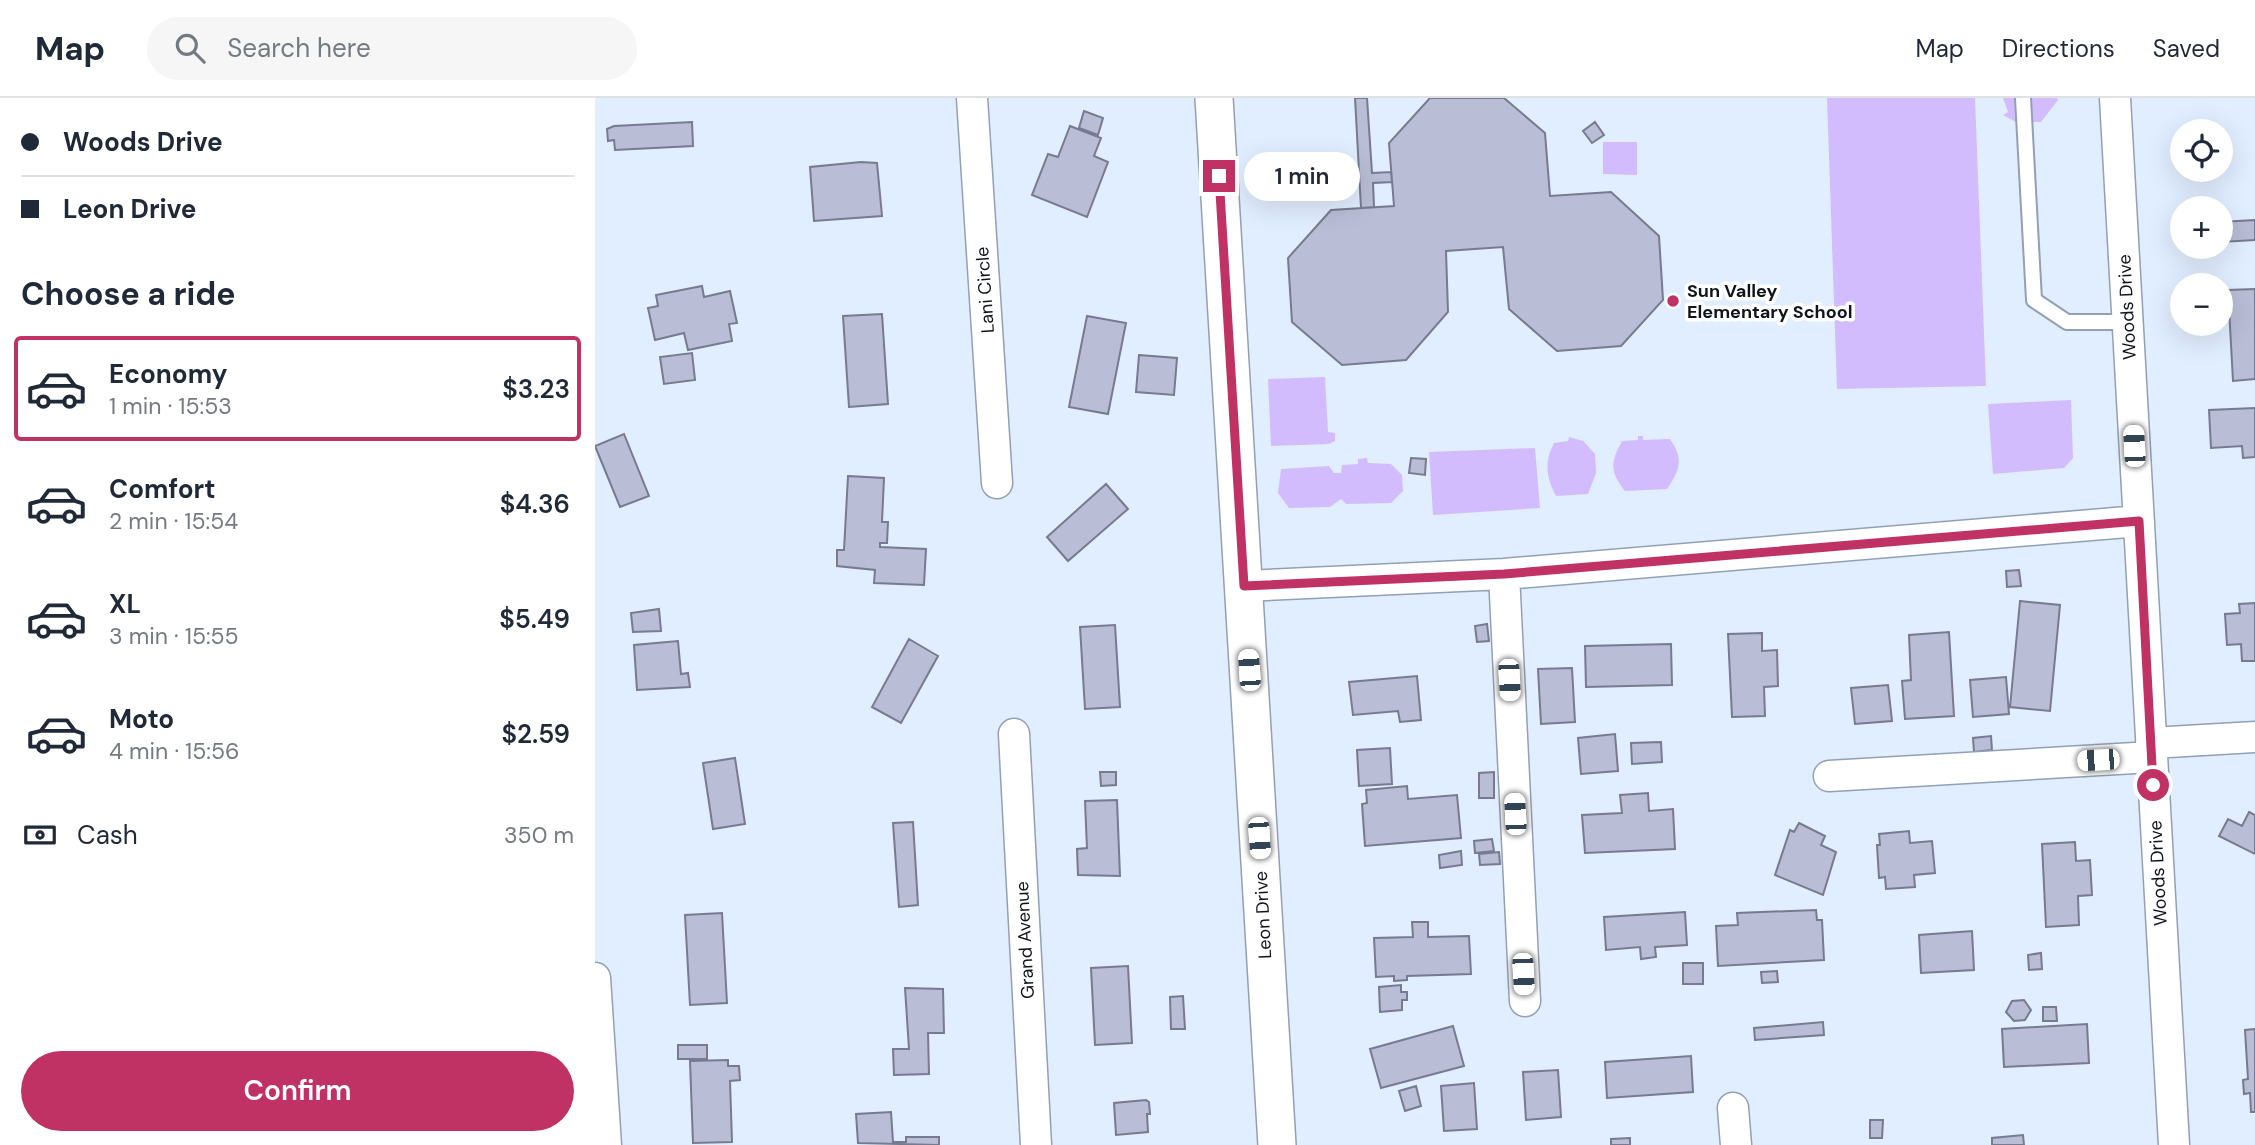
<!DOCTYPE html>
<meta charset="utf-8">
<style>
:root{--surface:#fff;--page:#f6f6f7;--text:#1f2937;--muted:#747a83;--line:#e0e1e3;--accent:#c03263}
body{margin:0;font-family:"DM Sans",sans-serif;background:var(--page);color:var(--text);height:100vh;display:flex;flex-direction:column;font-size:26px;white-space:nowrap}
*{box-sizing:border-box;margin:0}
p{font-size:23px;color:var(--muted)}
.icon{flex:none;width:38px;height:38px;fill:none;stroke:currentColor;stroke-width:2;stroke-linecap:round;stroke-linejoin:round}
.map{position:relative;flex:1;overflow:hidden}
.drawer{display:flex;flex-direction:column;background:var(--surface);width:595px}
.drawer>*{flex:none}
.banner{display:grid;align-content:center;height:154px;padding:0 21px;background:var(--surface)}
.tools{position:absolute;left:1575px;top:21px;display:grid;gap:14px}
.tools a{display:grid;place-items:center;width:63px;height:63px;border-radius:50%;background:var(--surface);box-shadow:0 7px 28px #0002;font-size:35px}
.end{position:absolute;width:32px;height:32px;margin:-16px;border:9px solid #c03263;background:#fff;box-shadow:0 0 0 4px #fff}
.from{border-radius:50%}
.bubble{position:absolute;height:49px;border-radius:24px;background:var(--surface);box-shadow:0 7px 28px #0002;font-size:23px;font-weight:600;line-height:49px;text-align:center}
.car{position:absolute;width:21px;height:42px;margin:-21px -10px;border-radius:9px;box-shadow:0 0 5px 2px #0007;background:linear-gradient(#fff 24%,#345 0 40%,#fff 0 76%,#345 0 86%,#fff 0)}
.banner b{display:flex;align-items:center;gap:24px;height:66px;font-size:26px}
.banner b+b{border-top:2px solid var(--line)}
.banner i{width:18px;height:18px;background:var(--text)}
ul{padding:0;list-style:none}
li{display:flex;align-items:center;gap:21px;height:105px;margin:0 14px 10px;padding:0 7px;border:4px solid transparent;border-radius:7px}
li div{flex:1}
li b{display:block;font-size:26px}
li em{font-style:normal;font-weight:600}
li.current{border-color:var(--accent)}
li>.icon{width:63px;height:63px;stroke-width:1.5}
h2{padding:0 21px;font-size:32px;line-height:84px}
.pay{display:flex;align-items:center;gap:18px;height:77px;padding:0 21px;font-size:26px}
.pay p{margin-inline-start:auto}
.cta{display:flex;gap:14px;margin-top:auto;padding:14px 21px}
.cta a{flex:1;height:80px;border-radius:42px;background:var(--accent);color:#fff;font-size:28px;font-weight:600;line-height:80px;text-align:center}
header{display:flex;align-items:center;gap:42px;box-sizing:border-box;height:98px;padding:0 35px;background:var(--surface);border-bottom:2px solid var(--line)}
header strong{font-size:33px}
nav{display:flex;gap:38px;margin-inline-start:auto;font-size:24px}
.search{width:490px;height:63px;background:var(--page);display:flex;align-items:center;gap:18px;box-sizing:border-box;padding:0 24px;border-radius:38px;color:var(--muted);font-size:26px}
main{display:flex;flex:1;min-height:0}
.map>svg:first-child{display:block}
.green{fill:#d2bcfe}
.building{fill:#b9bdd5;stroke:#777a90;stroke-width:2}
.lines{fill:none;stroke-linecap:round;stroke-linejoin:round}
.service-casing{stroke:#91a0b4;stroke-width:18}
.minor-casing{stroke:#91a0b4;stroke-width:33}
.tertiary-casing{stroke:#91a0b4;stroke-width:40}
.service{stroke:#fff;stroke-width:14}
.minor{stroke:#fff;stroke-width:30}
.tertiary{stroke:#fff;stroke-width:37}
.route{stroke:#c03263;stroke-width:9}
.poi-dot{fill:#c03263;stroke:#fff;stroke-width:2.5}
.labels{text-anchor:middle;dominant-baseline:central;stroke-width:7;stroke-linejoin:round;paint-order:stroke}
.street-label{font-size:18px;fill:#0f141b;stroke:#fff}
.poi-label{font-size:18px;font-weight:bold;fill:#0f141b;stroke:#fff;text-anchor:start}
</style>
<header>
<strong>Map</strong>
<div class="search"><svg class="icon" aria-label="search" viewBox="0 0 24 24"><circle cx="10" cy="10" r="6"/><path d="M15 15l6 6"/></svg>Search here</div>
<nav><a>Map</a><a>Directions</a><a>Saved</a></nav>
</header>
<main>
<section class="drawer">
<div class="banner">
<b><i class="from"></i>Woods Drive</b>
<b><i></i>Leon Drive</b>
</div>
<h2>Choose a ride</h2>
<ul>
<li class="current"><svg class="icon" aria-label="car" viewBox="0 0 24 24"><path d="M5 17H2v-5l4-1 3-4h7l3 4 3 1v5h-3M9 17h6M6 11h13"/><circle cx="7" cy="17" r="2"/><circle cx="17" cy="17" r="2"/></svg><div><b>Economy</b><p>1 min · 15:53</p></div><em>$3.23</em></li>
<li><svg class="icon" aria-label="car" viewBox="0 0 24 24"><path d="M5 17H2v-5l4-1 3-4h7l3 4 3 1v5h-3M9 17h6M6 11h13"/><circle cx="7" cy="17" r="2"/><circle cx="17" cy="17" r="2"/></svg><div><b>Comfort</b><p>2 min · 15:54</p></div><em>$4.36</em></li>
<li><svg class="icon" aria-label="car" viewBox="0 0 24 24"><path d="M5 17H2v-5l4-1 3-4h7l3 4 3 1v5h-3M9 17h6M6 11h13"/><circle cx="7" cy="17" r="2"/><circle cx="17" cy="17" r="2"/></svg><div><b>XL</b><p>3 min · 15:55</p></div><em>$5.49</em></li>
<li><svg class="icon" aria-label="car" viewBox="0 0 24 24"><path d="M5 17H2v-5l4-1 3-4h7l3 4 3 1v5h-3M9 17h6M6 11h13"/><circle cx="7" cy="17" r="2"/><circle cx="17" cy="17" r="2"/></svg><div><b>Moto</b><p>4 min · 15:56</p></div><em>$2.59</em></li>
</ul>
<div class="pay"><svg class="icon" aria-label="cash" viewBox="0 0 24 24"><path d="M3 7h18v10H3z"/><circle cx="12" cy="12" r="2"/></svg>Cash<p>350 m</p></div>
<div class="cta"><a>Confirm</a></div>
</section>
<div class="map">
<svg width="1660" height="1047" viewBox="0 0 1660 1047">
<rect width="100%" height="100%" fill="#e1eeff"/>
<!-- green -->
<path class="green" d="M1232,0h148l11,288 -149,3z
M1408,0h54l1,2 -17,22h-25l-13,-7 5,-3z
M1008,44h34v33l-34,-1z
M730,279l3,55 7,1v8l-6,3 -58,2 -3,-67z
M1476,302l2,58 -9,10 -71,6 -5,-70z
M1043,338h5v4l27,-1c14,20 10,31 -3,50l-42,2c-15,-19 -15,-28 -3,-50l16,-1z
M974,339l14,4 12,13 1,19 -8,21 -32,2c-10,-19 -12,-34 -2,-53l14,-2z
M940,350l5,60 -107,7 -4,-63z
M772,360l1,5 23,1 11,11 1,16 -12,12 -45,1 -5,-5 -11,8 -41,1 -11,-15 3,-24 48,-3 5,7h7l1,-8 16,-1v-5z"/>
<!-- building -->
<path class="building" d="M760,0h12l5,75 19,-1 1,10 -19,1 1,24 -13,1z
M835,0h74l41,35 5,63 61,-4 48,44 4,64 -42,46 -64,5 -48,-42 -6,-62 -57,4 2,61 -42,48 -64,5 -50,-43 -4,-64 43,-48 63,-4 -5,-63z
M489,13l19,7 -5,17 -19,-7z
M97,24l1,24 -78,4 -1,-10 -6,1 -1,-12 7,-3z
M1000,24l9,13 -12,8 -9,-12z
M475,28l31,12 -7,18 14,6 -21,55 -55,-22 16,-41 10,3z
M266,64l16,1 5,53 -68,5 -4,-54z
M1660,122v20l-34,2v-20z
M107,188l2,11 26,-6 7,32 -8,1 3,17 -44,9 -4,-17 -29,7 -7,-32 10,-2 -2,-11z
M1660,191v90l-22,2 -5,-91z
M287,216l6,90 -39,3 -6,-91z
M492,218l39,7 -18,91 -39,-7z
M97,255l3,27 -31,4 -4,-27z
M544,257l38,3 -3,37 -38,-3z
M1660,310v49l-12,1 -1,-12 -31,2 -2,-38z
M29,336l25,62 -29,11 -25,-61z
M816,360l15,1 -1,16 -16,-2z
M253,378l36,2 -2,44h6l-1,21h-7v4l46,2 -2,36 -50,-2 1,-13 -38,-4v-16h7z
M511,386l22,25 -60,52 -21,-24z
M1424,472l2,16 -14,1 -1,-16z
M1425,503l40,4 -10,106 -40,-4z
M1660,505v58h-13l-1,-17 -14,1 -2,-31 15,-1 -1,-9z
M64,511l2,22 -28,1 -2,-19z
M892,526l2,17 -12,1 -2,-16z
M520,527l5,82 -35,2 -5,-82z
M1354,534l5,84 -49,3 -3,-38 9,-1 -2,-45z
M1167,535v18l15,-1 1,36 -14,1 1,29 -33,1 -4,-83z
M314,541l29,17 -37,67 -29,-16z
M83,543l3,33 7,-1 2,14 -53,3 -3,-45z
M1076,546l1,41 -86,2 -1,-41z
M977,570l3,54 -34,2 -3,-55z
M822,578l4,44 -21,2 -2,-11 -45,4 -4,-33z
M1411,579l3,37 -36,3 -3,-37z
M1293,587l4,36 -37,3 -4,-36z
M1020,636l3,37 -37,3 -3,-36z
M1396,638l1,14 -18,2 -1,-14z
M1066,644l1,20 -30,2 -1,-21z
M795,650l2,36 -33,2 -2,-36z
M140,660l10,66 -32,5 -10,-66z
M505,674h16v13l-15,1z
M899,674v26h-15v-25z
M812,688l1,13 49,-4 4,43 -96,8 -3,-42 5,-1 -1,-13z
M1053,695l1,18 24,-2 2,40 -90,4 -3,-38 40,-2 -2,-18z
M522,702l3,76 -42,-1 -1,-26 10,-1 -2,-47z
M1654,714l6,3v39l-36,-18 9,-17 14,7z
M318,724l5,83 -19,2 -6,-84z
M1204,725l26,13 -4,9 15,7 -13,43 -48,-20 15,-45 4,2z
M1314,733l1,12 22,-2 3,32 -21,2 1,12 -29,2 -1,-12 -6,1 -2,-33h3l-1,-11z
M897,741l2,12 -19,2 -1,-12z
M1480,744l1,19 14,-1 2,35 -14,1 1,29 -33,2 -4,-83z
M866,753l1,14 -22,3 -1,-13z
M904,754l1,12 -20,1 -1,-11z
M1221,812l1,10h5l2,40 -106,6 -2,-40 22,-1 -1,-12z
M1090,814l2,33 -32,2 1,10 -15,2 -1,-12 -34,3 -2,-33z
M127,815l5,90 -37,2 -5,-90z
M817,824h16v15l41,-1 2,38 -64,2v4l-13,1v-5l-18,1 -2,-39 39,-1z
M1377,833l2,39 -53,3 -2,-38z
M1446,855l1,16 -13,1 -1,-15z
M1088,865h20v21h-20z
M533,868l4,77 -37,2 -4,-77z
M1182,873l1,11 -16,1 -1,-11z
M806,887v7h6v8h-5v10l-22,2 -1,-25z
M310,890l38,1 1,44h-16l1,41 -35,1 -1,-26h16z
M588,898l2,33h-14l-1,-32z
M1429,902l7,10 -6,10 -11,1 -8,-9 6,-11z
M1448,909h13l1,14h-14z
M1228,924l1,13 -69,5 -1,-12z
M1492,926l2,39 -85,4 -2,-38z
M858,928l11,40 -83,22 -11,-39z
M1660,931v83h-4l-1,-19 -6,1 -1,-14 5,-1 -3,-49z
M83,947h29v14h-29z
M1096,958l2,36 -86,6 -2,-36z
M133,962v6h11l1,14 -10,1 2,61 -39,1 -3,-82z
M963,972l3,47 -35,3 -3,-48z
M879,985l3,46 -33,2 -3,-45z
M821,988l5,20 -16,5 -6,-20z
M551,1002l3,2 1,12h-3l1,18 -32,3 -2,-32z
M296,1014l2,30h13v-5h33v8l-81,-2 -2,-29z
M1275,1022h13l-1,18h-12z
M1428,1037l1,10h-32v-7z
M1035,1040v7h-19v-6z"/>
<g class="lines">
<!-- service casing -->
<g class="service-casing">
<path id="service" d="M1428,0l11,202 33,22h60"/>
</g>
<!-- minor casing -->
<g class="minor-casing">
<path id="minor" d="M377,0l25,385
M1520,0l59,1047
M909,476l21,427
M649,488l260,-12 635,-53
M419,636l22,411
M1556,645l104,-6
M1234,678l323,-19
M0,880l11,167
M1138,1010l3,37"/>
</g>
<!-- tertiary casing -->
<g class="tertiary-casing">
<path id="tertiary" d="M619,0l63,1047"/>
</g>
<!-- service -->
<use href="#service" class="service"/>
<!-- minor -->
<use href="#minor" class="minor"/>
<!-- tertiary -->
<use href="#tertiary" class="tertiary"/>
</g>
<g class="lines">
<!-- route -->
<path class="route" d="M624,78l25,410 260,-12 635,-53 14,264"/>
</g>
<!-- markers -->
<circle class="poi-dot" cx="1078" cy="203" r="7"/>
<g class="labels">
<!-- street labels -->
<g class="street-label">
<text transform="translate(390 192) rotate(-94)">Lani Circle</text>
<text transform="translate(1532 209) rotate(-93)">Woods Drive</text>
<text transform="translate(1563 775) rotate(-93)">Woods Drive</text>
<text transform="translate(668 817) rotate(-93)">Leon Drive</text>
<text transform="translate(430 842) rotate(-93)">Grand Avenue</text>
</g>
<!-- poi labels -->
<g class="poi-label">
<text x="1092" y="193">Sun Valley<tspan x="1092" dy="21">Elementary School</tspan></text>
</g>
</g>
</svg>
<div class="tools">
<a><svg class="icon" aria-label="locate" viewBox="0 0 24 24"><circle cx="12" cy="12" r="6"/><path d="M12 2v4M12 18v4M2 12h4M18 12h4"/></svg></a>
<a>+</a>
<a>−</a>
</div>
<i class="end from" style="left:1558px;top:687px"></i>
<i class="end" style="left:624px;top:78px"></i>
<div class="bubble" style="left:649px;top:54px;width:116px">1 min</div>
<i class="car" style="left:1539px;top:348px;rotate:357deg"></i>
<i class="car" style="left:654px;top:572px;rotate:356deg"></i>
<i class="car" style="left:914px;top:582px;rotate:177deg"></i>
<i class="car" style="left:1503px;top:662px;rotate:267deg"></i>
<i class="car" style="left:920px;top:716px;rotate:357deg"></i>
<i class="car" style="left:664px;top:740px;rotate:176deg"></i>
<i class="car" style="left:928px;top:876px;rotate:177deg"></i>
</div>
</main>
